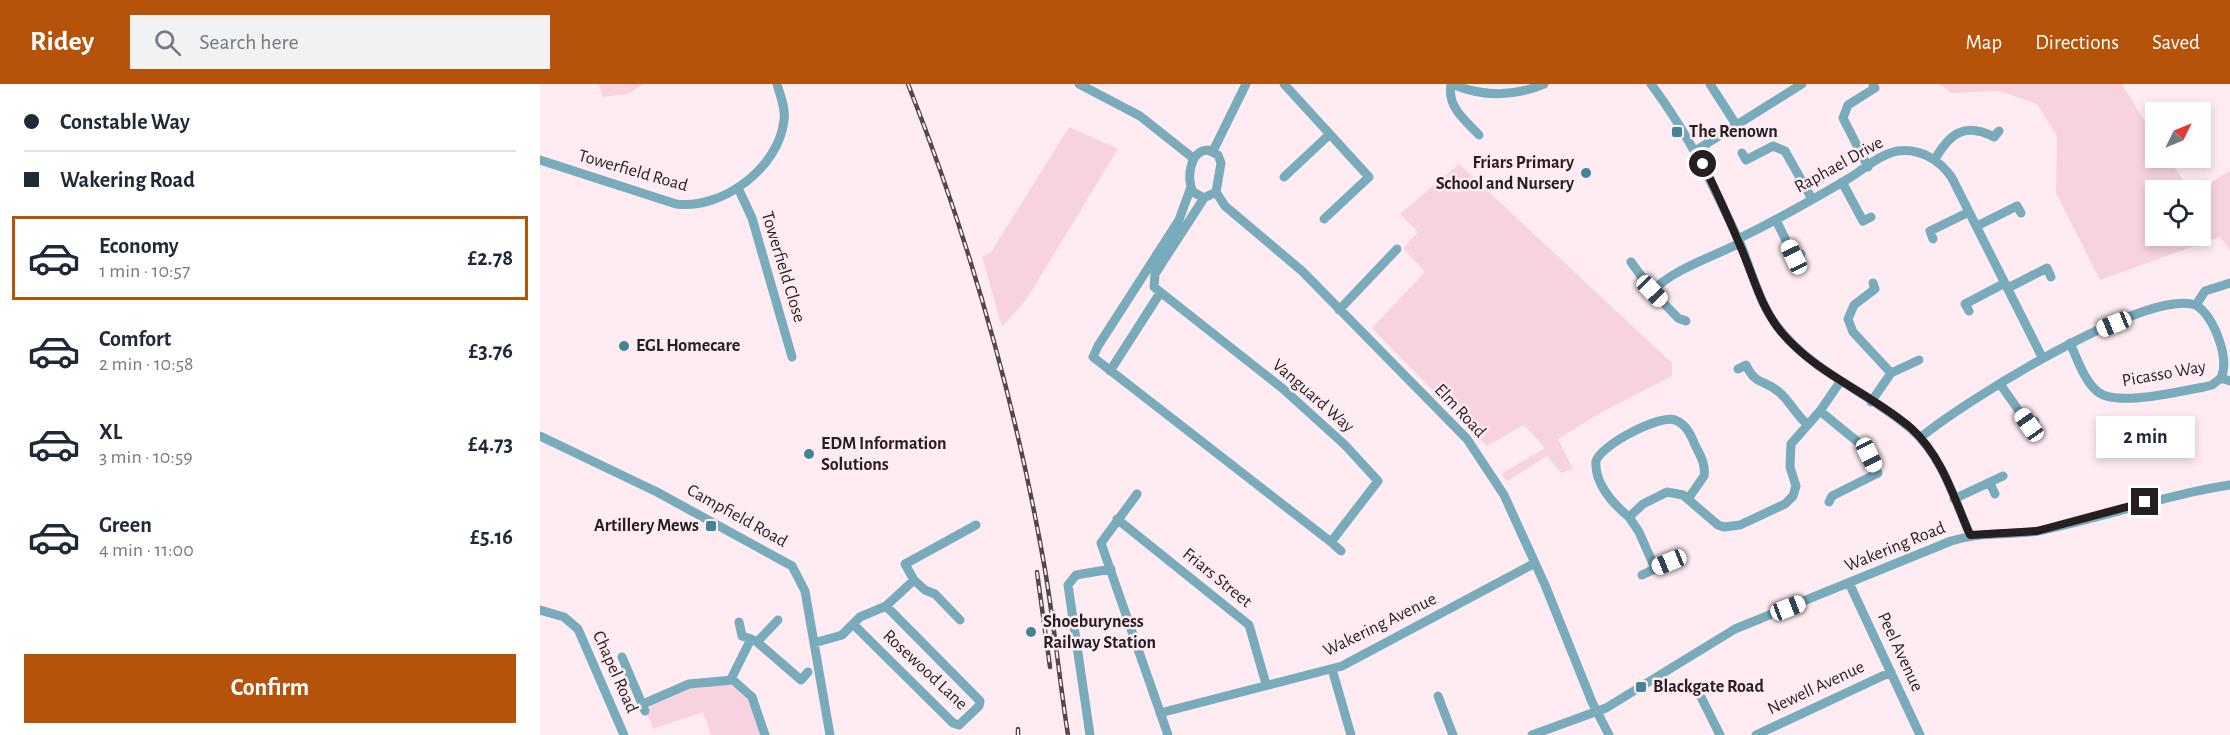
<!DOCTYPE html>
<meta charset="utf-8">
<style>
:root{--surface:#fff;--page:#f2f2f3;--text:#1f2937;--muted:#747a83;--line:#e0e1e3;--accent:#b45309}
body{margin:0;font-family:"Alegreya Sans",sans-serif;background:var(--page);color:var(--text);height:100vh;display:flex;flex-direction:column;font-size:22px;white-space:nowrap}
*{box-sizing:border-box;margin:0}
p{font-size:20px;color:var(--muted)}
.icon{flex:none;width:33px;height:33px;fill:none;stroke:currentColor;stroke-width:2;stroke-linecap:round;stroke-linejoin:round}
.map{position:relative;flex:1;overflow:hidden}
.side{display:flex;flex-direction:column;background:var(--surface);width:540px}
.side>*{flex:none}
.banner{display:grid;align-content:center;height:132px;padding:0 24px;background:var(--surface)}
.needle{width:39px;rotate:47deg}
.buttons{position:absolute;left:1605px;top:18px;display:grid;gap:12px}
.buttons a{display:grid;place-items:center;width:66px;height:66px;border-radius:0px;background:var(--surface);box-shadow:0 3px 9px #0003;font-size:30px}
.end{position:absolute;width:27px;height:27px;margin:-14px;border:8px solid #251f21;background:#fff;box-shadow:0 0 0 3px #fff}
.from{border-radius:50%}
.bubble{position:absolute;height:42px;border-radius:0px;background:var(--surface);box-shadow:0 3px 9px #0003;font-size:20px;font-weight:700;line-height:42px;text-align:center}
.car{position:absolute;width:18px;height:36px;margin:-18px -9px;border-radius:8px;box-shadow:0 0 4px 2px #0007;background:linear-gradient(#fff 24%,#345 0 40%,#fff 0 76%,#345 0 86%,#fff 0)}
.banner b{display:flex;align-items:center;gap:21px;height:57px;font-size:22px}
.banner b+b{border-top:2px solid var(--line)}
.banner i{width:15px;height:15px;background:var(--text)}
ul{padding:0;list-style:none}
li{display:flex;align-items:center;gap:18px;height:84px;margin:0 12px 9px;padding:0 12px;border:3px solid transparent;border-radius:0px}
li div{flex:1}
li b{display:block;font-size:22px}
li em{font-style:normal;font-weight:700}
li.on{border-color:var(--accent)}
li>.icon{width:54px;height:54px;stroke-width:1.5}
.cta{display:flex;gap:12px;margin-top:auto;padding:12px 24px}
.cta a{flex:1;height:69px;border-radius:0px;background:var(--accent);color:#fff;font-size:24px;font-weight:700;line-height:69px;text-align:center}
header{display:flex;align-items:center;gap:36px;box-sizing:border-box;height:84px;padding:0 30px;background:var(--accent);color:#fff}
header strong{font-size:28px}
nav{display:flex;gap:33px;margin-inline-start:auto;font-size:21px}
.search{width:420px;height:54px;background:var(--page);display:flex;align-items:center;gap:15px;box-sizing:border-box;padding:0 21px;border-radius:0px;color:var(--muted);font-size:22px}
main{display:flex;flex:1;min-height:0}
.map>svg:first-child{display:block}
.green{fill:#f7d3df}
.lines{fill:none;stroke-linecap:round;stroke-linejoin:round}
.minor{stroke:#78abbc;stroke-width:9}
.rail-casing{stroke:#50484a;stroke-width:4.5}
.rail{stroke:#ffecf2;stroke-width:2;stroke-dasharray:7;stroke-linecap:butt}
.route{stroke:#251f21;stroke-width:8}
.poi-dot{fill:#448498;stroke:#ffecf2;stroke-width:2}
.labels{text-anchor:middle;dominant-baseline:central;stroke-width:5;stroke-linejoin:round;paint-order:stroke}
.poi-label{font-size:18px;font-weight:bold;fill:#251f21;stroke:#ffecf2;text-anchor:start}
.street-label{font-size:18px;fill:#251f21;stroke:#ffecf2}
</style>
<header>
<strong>Ridey</strong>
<div class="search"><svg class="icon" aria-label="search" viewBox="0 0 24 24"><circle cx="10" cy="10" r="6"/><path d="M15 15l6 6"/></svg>Search here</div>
<nav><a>Map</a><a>Directions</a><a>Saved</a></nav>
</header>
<main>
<section class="side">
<div class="banner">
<b><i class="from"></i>Constable Way</b>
<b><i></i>Wakering Road</b>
</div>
<ul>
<li class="on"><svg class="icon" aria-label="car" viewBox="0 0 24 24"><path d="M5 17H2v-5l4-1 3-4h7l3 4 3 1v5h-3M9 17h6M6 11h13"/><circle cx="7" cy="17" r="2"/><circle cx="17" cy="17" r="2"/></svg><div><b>Economy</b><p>1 min · 10:57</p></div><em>£2.78</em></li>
<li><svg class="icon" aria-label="car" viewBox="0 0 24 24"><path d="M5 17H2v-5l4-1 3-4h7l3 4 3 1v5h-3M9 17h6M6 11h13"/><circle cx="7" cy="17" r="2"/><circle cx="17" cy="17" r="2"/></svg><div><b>Comfort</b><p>2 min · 10:58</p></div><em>£3.76</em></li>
<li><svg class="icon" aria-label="car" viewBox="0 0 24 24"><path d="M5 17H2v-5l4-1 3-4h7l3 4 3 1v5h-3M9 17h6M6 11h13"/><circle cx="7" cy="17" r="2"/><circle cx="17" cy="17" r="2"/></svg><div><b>XL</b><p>3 min · 10:59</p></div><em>£4.73</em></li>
<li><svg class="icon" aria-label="car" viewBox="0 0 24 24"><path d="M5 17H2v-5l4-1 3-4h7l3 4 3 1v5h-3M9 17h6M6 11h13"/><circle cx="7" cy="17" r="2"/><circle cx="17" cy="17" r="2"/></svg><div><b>Green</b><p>4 min · 11:00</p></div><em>£5.16</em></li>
</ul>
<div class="cta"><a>Confirm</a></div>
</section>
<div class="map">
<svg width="1690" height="651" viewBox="0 0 1690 651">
<rect width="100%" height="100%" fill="#ffecf2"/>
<!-- green -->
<path class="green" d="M58,0h45v1l-16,9 -24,3z
M1399,0h183l33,54 1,20h12l22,32h-34v46h44v-46h-2l32,-19v80l-10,-14 -120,43 -44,-87 1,-57 -20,-32 -38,-13 -48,2z
M529,43l49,22 -92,151 -24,27 -20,-70 9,-5z
M919,80l213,199v13l-70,36 -44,27 15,30 -12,4 -14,-17 -40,25 -6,-7 44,-26 -21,-23 -37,21 -115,-118 53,-56 -22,-24 15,-16 -18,-18z
M190,600l20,18 10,33h-49l-8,-23 -50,17 -6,-16 4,-7 43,-19z"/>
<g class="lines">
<!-- minor -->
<path class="minor" d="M539,0l61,32 53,42
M744,0l85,93 -45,42
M911,0c-4,23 13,35 28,51
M912,0c31,13 61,13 92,0
M1111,0c37,49 63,103 89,159 12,28 18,58 37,83 35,47 91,65 134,103 31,27 43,69 59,106
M1170,0l27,42
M668,66l10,5 3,8 -5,29 -12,6 -11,-6c-7,-13 -3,-42 15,-42z
M673,67l33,-67
M1155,67l107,-67
M1202,69l4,7 27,-14 12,5 27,48
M1395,75c15,-26 30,-37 59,-22l5,-6
M0,76l136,44c46,6 103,-36 108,-84 2,-11 -4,-25 -7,-36
M1328,83l-25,-49 5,-13 27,-17 -2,-4
M744,93l46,-43
M1302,98l21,39 8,-4
M651,103l-12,33 -81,126 -5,11 238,185 47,-61 -33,-36 -63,-57 -128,-101 1,-13 49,-76
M198,104l14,30 40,139
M676,108l9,14 77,65 165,168 37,56 41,90 47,117 17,33
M1236,136l18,37 7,-3
M1437,142l40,-20 4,7
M1198,155c36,-18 73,-38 108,-59 16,-9 33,-26 52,-29 22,-3 42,9 54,27l90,179
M1393,155l-3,-8 39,-19
M1091,178l21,29c24,-23 58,-33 88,-48
M1468,204l39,-20 4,9
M1112,207l26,27 8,3
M1656,221c18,12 34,53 25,73l9,3
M799,226l58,-61
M1429,227l-4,-7 40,-21
M1530,259c7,15 14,38 28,49 19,15 82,-1 106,-5l8,-2 9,-7
M1198,285l8,-4c10,21 18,14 33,27 11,9 17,23 28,32
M570,287l50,-78
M1351,289l28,-13
M1460,300l29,41 6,-4
M1331,318l20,-29 -38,-41 -5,-13 6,-14 21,-16 -2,-6
M1280,327l44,36 14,26 -46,23 -3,6
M0,352l117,56 135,74 13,25 25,144
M1380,354c42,-35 225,-150 276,-133l9,-14 25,-8
M1450,399l5,11
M597,410l-36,49 67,192
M1414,415l49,-23
M1089,433c-16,-13 -35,-34 -33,-56 5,-16 64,-47 79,-41 11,4 16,15 20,25 5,10 11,19 9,31l-16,23
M577,435l132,106 17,59
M791,458l10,9
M1115,484l-16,-36 -10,-15 14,-13 24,-12 16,3 35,30 6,2 16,-2 45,-21 8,-8 3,-10 -6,-19 1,-23 29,-33 20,-29
M1102,491l27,-13
M374,496l11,10 10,4 25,26
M1309,499l71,152
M0,526l24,7 14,12 46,106
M313,540l100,99 6,2 20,-19 1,-5 -94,-95
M211,555l6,3 44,38 7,-8
M217,558l21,-22
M274,559l28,-8 18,-18 26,-11 28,-26 -9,-16 71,-39
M82,573l23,54
M792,585l19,66
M191,595l20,-40 -9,-3 -3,-14
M1158,607l22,44
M898,612l15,39
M103,620l46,-20 44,-4 19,17 13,38
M620,629l182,-47 193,-103
M550,651l-22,-150 8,-10 35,-6
M992,651l74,-27 129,-79 216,-88c33,-10 56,-5 87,-10 65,-13 126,-36 192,-46
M1216,651l135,-63"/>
<!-- rail casing -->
<g class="rail-casing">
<path id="rail" d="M368,0c61,155 107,316 136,480 10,57 15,114 24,171
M497,488l13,95
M478,645v6"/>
</g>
<!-- rail -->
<use href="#rail" class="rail"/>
</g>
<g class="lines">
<!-- route -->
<path class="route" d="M1163,80c13,26 25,53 36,79 14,31 21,64 43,90 36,42 88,60 129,95 31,28 43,70 59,107l67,-4 108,-29"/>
</g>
<!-- markers -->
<g class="poi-dot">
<rect x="1131" y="42" width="12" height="12" rx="3"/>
<circle cx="1046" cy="89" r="6"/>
<circle cx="84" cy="262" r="6"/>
<circle cx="269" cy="370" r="6"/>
<rect x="165" y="436" width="12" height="12" rx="3"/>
<circle cx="491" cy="548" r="6"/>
<rect x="1095" y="597" width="12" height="12" rx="3"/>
</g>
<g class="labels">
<!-- poi labels -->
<g class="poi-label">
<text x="1149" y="48">The Renown</text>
<text x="1034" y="79" text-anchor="end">Friars Primary<tspan x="1034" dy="21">School and Nursery</tspan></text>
<text x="96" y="262">EGL Homecare</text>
<text x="281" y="360">EDM Information<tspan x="281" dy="21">Solutions</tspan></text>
<text x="159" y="442" text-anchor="end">Artillery Mews</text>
<text x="503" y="538">Shoeburyness<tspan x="503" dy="21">Railway Station</tspan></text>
<text x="1113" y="603">Blackgate Road</text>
</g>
<!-- street labels -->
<g class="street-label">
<text transform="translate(1299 81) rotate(-29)">Raphael Drive</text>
<text transform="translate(93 87) rotate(16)">Towerfield Road</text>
<text transform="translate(243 183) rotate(73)">Towerfield Close</text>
<text transform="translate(1624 290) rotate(-10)">Picasso Way</text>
<text transform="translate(773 312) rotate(41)">Vanguard Way</text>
<text transform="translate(920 327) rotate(47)">Elm Road</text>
<text transform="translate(197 432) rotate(29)">Campfield Road</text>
<text transform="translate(1355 463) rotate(-22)">Wakering Road</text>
<text transform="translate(677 494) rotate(39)">Friars Street</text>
<text transform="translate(840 541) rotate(-26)">Wakering Avenue</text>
<text transform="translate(1360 568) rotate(65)">Peel Avenue</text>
<text transform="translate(385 586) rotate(43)">Rosewood Lane</text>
<text transform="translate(75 588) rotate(66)">Chapel Road</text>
<text transform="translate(1276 604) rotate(-25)">Newell Avenue</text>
</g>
</g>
</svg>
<div class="buttons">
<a><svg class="needle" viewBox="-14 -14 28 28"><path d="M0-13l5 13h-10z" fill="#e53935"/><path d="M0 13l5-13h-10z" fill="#747a83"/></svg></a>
<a><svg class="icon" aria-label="locate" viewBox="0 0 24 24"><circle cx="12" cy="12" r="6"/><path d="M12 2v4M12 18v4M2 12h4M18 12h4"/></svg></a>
</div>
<i class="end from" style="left:1163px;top:80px"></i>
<i class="end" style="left:1605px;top:418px"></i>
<div class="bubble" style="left:1556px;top:332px;width:99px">2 min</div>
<i class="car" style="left:1254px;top:173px;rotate:335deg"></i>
<i class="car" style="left:1112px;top:207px;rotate:136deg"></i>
<i class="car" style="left:1574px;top:240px;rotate:248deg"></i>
<i class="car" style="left:1489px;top:341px;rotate:325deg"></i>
<i class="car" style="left:1329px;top:371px;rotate:154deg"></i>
<i class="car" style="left:1129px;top:478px;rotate:248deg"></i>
<i class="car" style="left:1248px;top:524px;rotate:69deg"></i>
</div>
</main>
